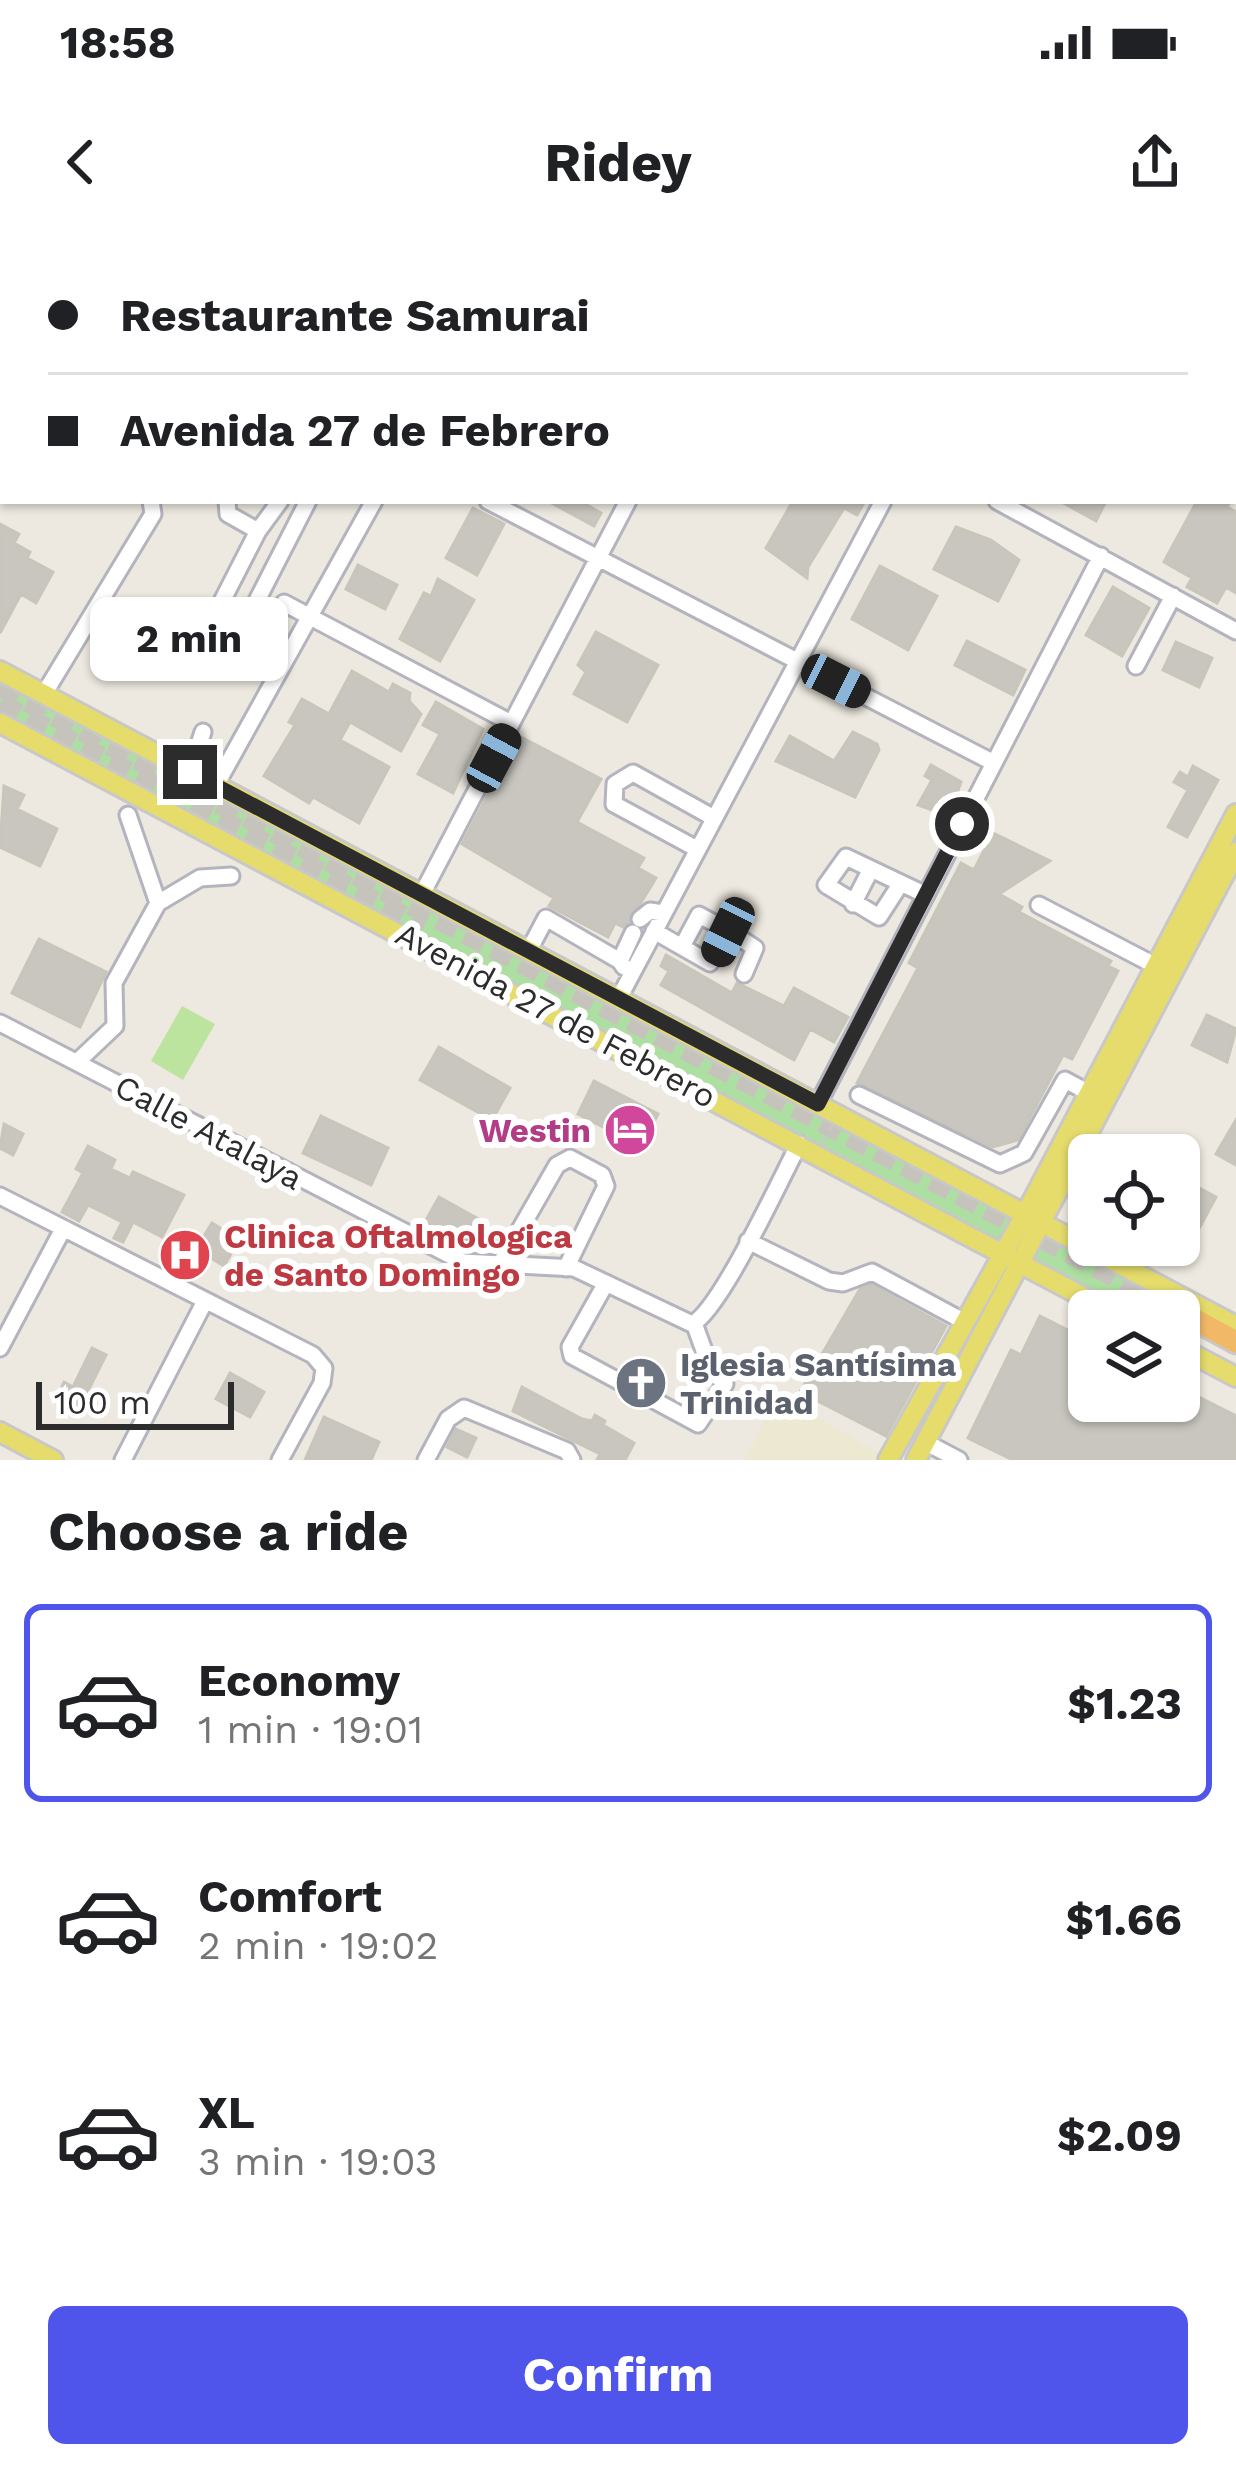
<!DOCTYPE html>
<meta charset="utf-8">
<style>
:root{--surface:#fff;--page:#f6f6f6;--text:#202124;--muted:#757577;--line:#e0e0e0;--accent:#4f54eb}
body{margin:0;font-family:"Work Sans",sans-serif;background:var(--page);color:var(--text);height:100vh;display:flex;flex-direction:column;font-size:45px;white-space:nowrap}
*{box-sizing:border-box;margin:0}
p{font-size:39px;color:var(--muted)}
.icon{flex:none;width:66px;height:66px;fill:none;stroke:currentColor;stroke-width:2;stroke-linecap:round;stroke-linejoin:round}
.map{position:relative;height:1220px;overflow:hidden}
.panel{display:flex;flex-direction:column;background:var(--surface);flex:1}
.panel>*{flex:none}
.hud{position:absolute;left:0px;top:0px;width:1236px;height:264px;box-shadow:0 3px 9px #0004;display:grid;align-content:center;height:264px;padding:0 48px;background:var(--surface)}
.buttons{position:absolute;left:1068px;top:894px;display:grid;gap:24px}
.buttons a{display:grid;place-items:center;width:132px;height:132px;border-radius:18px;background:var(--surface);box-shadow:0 3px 9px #0004;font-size:60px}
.scale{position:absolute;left:36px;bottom:30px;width:198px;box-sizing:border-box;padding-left:12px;border:6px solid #2c2c2c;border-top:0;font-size:33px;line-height:42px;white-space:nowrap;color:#2c2c2c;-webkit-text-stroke:9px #fff;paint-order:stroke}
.end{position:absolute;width:54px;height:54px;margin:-27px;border:15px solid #2c2c2c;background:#fff;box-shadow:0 0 0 6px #fff}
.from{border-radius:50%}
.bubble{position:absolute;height:84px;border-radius:18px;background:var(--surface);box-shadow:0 3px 9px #0004;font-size:39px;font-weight:700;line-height:84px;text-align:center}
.car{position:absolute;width:36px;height:72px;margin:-36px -18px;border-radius:15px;box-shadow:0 0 9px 3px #0007;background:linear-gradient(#222 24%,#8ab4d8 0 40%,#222 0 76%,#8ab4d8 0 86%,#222 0)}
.hud b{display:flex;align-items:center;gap:42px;height:114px;font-size:45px}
.hud b+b{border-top:3px solid var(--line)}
.hud i{width:30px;height:30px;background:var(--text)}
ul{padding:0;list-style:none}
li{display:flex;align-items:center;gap:36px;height:198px;margin:0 24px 18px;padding:0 24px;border:6px solid transparent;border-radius:18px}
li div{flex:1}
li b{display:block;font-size:45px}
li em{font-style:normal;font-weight:700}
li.current{border-color:var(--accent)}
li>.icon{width:108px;height:108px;stroke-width:1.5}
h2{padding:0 48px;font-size:54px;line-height:144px}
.primary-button{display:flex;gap:24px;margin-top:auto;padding:24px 48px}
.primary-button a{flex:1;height:138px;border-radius:18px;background:var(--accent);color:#fff;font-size:48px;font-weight:700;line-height:138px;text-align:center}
.status{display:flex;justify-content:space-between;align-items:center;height:84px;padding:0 60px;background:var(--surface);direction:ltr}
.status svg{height:33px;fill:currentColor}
header{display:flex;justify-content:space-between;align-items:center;height:156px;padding:0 48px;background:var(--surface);font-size:54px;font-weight:700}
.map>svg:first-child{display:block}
.education{fill:#ece8d1}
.green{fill:#addea2}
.pitch{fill:#bce49e}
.building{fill:#c8c6bf;stroke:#c8c5ba;stroke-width:3}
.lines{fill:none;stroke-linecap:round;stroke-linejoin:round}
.highway-tunnel{stroke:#c6c3bc;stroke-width:21;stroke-dasharray:21 10;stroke-linecap:butt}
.minor-casing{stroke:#b3b4be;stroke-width:21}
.major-casing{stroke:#c8c8c8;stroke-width:24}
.highway-casing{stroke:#c8c8c8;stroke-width:27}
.path{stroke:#c8c8c8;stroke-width:3;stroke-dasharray:9 6;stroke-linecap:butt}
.minor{stroke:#fff;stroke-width:15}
.major{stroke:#e5dc6c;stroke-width:18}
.highway{stroke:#f1b867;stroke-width:21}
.route{stroke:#2c2c2c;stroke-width:15}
.labels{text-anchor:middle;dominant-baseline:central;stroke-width:12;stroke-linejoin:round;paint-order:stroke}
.street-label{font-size:33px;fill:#2c2c2c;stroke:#fff}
.hotel-label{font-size:33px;font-weight:bold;fill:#b23c85;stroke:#fff;text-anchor:end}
.health-label{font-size:33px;font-weight:bold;fill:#be3a42;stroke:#fff;text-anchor:start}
.worship-label{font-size:33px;font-weight:bold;fill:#5b616d;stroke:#fff;text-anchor:start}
</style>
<div class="status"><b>18:58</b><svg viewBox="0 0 49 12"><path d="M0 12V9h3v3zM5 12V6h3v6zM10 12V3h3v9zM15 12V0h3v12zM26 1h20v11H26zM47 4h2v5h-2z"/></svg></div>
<header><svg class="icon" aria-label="back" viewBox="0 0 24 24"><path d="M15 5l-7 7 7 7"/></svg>Ridey<svg class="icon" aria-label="share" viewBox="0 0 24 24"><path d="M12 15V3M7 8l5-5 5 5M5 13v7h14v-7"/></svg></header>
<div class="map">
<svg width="1236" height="1220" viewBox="0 0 1236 1220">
<rect width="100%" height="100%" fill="#ede9e0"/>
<!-- education -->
<path class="education" d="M777,1155l102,58 -4,7h-130z"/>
<!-- green -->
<path class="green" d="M0,436l1166,616 -9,19h-34l-1123,-592z"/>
<!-- pitch -->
<path class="pitch" d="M182,766l33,18 -32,56 -32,-19z"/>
<!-- building -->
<path class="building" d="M548,261h32l21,12 -7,13z
M793,261h72l-8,14 -13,-7 -36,59 -1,11 -41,-30z
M1060,261h46l-10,20z
M1197,261h33l-3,6 9,5v81l-10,-6 -9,16 -30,-16 5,-9 -28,-16z
M473,268l31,16 -27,51 -31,-17z
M0,284l19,10 -5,9 16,9 -3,6 26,14 -17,31 -15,-9 -21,39z
M956,287l35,13 28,20 -21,41 -64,-32z
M358,325l39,20 -12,24 -39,-20z
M880,326l57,30 -29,54 -56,-31z
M438,339l36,21 -34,61 -40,-22 24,-46 7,3z
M1113,347l36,21 -27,48 -36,-21z
M596,392l62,33 -31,57 -53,-28 12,-22 -8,-7z
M967,401l58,29 -12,25 -58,-30z
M1176,402l36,16 -13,29 -36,-17z
M352,431l37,21 4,-8 17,9 -1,8 12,13 -20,37 -51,-29 -10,18 49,27 -30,56 -46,-26 -4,6 -45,-27 31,-51 -6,-3 13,-23 27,15z
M436,462l47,27 -30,64 -35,-19 22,-40 -17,-9z
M853,492l24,12 2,6 -24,47 -79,-36 14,-25 44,25z
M519,496l82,43 -24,43 67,36 -6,10 18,10 -27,44 -6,5 -8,-4 -7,14 -59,-31 5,-8 -92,-54z
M931,525l30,17 -12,34 -31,-11 14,-25 -7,-4z
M1193,526l25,14 -31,57 -19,-10 20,-37 -14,-8 6,-10 8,5z
M4,546l20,9 -7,14 40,20 -17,37 -40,-19z
M993,593l57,28 -51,33 23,13 -3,5 92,49 -3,5 10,5 -46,88 -9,-4 -45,85 -25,7 -136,-64 61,-115 -9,-5 52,-100 13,7z
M39,699l67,33 -26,55 -68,-34z
M666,715l66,38 5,-10 47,23 10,-18 54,29 -14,25 -24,-13 -16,31 -133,-75 8,-14 -8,-5z
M1207,775l29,14 -9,33 -35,-17z
M439,807l71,41 -18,32 -72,-40z
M594,841l64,33 -16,33 -64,-33z
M321,876l67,32 -17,37 -68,-32z
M1236,880v45l-20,-11z
M4,884l19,10 -10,21 -13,-7z
M88,906l27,14 -4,9 19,9 3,-6 51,23 -22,42 -29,-15 -10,20 -9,-4 8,-16 -34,-17 -9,16 -17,-9 21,-39 -7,-4z
M1179,937l37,20 -21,39 -16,-9z
M439,957l45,25 -11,22 -11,-4 -3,4 -34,-22z
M212,983l27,17 -15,26 -28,-17z
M871,1045l75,41 -60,110 -86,-44 60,-103z
M1040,1076l49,25v60h90v-14l57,29v44h-223l-45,-22 43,-88 10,5z
M92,1108l14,7 -26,52 -22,-12 6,-13 9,5z
M230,1133l34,19 -14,25 -34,-18z
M522,1147l60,32 10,2 3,-6 10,6 -2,4 31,18 -9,17h-28l3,-6 -87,-43z
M324,1177l55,25 -8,18h-66z
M456,1189l20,9 -9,19 -20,-10z"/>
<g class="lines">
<!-- highway-tunnel -->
<path class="highway-tunnel" d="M0,447l1168,618
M0,464l424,223"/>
<!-- minor casing -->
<g class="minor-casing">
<path id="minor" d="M504,0l6,3
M997,0l6,3
M1018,3l2,-3
M1233,15l3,2
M1233,39l3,-6
M1233,123l3,2
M0,169l3,1
M1233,171l3,-5
M227,261l1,13 30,17 22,-30
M488,261l506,262
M997,261l239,130
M258,291l-40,78 2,8 18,10 8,-5 62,-121
M284,363l227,120
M1136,426l37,-70
M44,454l109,-180 -2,-13
M190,532l13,-40
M216,545l158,-284
M128,575l30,88
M697,609l-83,-45 1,-20 18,-11 81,45
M901,643l-22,34 -53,-32 20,-28 80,38
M422,654l206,-393
M853,664l18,-35
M1039,665l117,61
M640,679l10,-8 13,2
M654,691l56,32 19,-32 -30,-16 -14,26
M729,691l26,17 -11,26
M529,710l17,-32 74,43
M624,727l-4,-6 13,-28
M619,758l264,-497
M0,783l463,239 111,6 118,56c28,-13 89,-146 107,-180
M77,822l38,-36 -1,-43 44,-80 42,-25 31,-2
M859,855l141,69 24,-11 41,-73 24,13
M818,864l283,-548
M0,956l313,159 11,13 -2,15 -42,77
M748,1001l81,40 14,2 29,-11 93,50
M499,1026l58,-101 13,-7 32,17 4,11 -40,82
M606,1043l-36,64 2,9 126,68 27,-40 -14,-14 -17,-47
M0,1108l63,-119
M925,1202l34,18
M123,1220l81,-157
M426,1220l22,-41 16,-11 103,43 5,9"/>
</g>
<!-- major casing -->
<g class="major-casing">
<path id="major" d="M24,3l2,-3
M0,48l3,-5
M0,431l1236,655
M0,483l1110,588
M1179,1107l57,30
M0,1192l53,28
M888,1220l138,-247 210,-399
M916,1220l320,-608"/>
</g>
<!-- highway casing -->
<g class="highway-casing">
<path id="highway" d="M1168,1065l68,37"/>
</g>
<!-- path -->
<path class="path" d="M822,904l10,-18"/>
<!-- minor -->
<use href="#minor" class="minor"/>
<!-- major -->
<use href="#major" class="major"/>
<!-- highway -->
<use href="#highway" class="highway"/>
</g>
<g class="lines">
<!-- route -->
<path class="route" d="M190,532l628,332 144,-280"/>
</g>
<!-- icons -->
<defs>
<g id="hotel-disc" transform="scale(2.7)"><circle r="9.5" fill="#d1479c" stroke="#fff"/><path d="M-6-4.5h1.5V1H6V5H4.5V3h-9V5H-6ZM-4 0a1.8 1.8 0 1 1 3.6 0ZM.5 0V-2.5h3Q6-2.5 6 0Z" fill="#fff"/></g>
<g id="hospital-disc" transform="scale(2.7)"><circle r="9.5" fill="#e0444e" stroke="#fff"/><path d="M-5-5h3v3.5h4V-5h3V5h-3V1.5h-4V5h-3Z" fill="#fff"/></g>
<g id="church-disc" transform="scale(2.7)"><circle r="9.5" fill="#6b7280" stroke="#fff"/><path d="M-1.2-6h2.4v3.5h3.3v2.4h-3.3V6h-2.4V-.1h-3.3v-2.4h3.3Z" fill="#fff"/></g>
</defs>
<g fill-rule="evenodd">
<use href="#hotel-disc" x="630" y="890"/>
<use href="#hospital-disc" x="185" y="1015"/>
<use href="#church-disc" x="641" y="1143"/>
</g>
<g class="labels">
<!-- street labels -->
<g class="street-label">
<text transform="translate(556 775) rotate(28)">Avenida 27 de Febrero</text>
<text transform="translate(209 892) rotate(28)">Calle Atalaya</text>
</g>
<!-- hotel labels -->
<g class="hotel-label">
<text x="591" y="890">Westin</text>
</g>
<!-- health labels -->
<g class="health-label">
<text x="224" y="996">Clinica Oftalmologica<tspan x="224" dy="38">de Santo Domingo</tspan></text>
</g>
<!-- worship labels -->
<g class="worship-label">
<text x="680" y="1124">Iglesia Santísima<tspan x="680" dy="38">Trinidad</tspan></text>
</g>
</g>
</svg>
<div class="buttons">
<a><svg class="icon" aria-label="locate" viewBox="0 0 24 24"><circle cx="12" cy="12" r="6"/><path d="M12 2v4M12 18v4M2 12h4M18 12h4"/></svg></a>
<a><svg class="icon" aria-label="layers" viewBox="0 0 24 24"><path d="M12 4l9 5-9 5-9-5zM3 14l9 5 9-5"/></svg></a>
</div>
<div class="scale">100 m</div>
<i class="end from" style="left:962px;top:584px"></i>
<i class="end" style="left:190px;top:532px"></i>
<div class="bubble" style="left:90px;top:357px;width:198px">2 min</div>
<i class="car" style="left:836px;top:441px;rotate:117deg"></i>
<i class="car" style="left:494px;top:518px;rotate:28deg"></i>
<i class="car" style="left:728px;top:692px;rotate:206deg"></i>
<div class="hud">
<b><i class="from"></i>Restaurante Samurai</b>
<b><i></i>Avenida 27 de Febrero</b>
</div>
</div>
<section class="panel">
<h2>Choose a ride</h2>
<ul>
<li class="current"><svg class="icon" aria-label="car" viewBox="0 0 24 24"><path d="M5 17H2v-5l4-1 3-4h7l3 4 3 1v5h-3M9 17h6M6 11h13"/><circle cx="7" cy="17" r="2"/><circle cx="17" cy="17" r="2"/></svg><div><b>Economy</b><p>1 min · 19:01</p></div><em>$1.23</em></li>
<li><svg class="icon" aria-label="car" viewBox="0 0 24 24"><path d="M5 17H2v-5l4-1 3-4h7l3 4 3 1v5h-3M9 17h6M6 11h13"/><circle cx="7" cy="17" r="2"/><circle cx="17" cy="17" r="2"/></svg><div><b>Comfort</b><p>2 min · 19:02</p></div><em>$1.66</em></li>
<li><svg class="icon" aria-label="car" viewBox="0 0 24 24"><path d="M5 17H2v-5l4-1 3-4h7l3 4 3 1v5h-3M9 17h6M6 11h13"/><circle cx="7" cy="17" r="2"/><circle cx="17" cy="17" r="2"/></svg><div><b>XL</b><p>3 min · 19:03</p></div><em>$2.09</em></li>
</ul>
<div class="primary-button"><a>Confirm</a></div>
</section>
